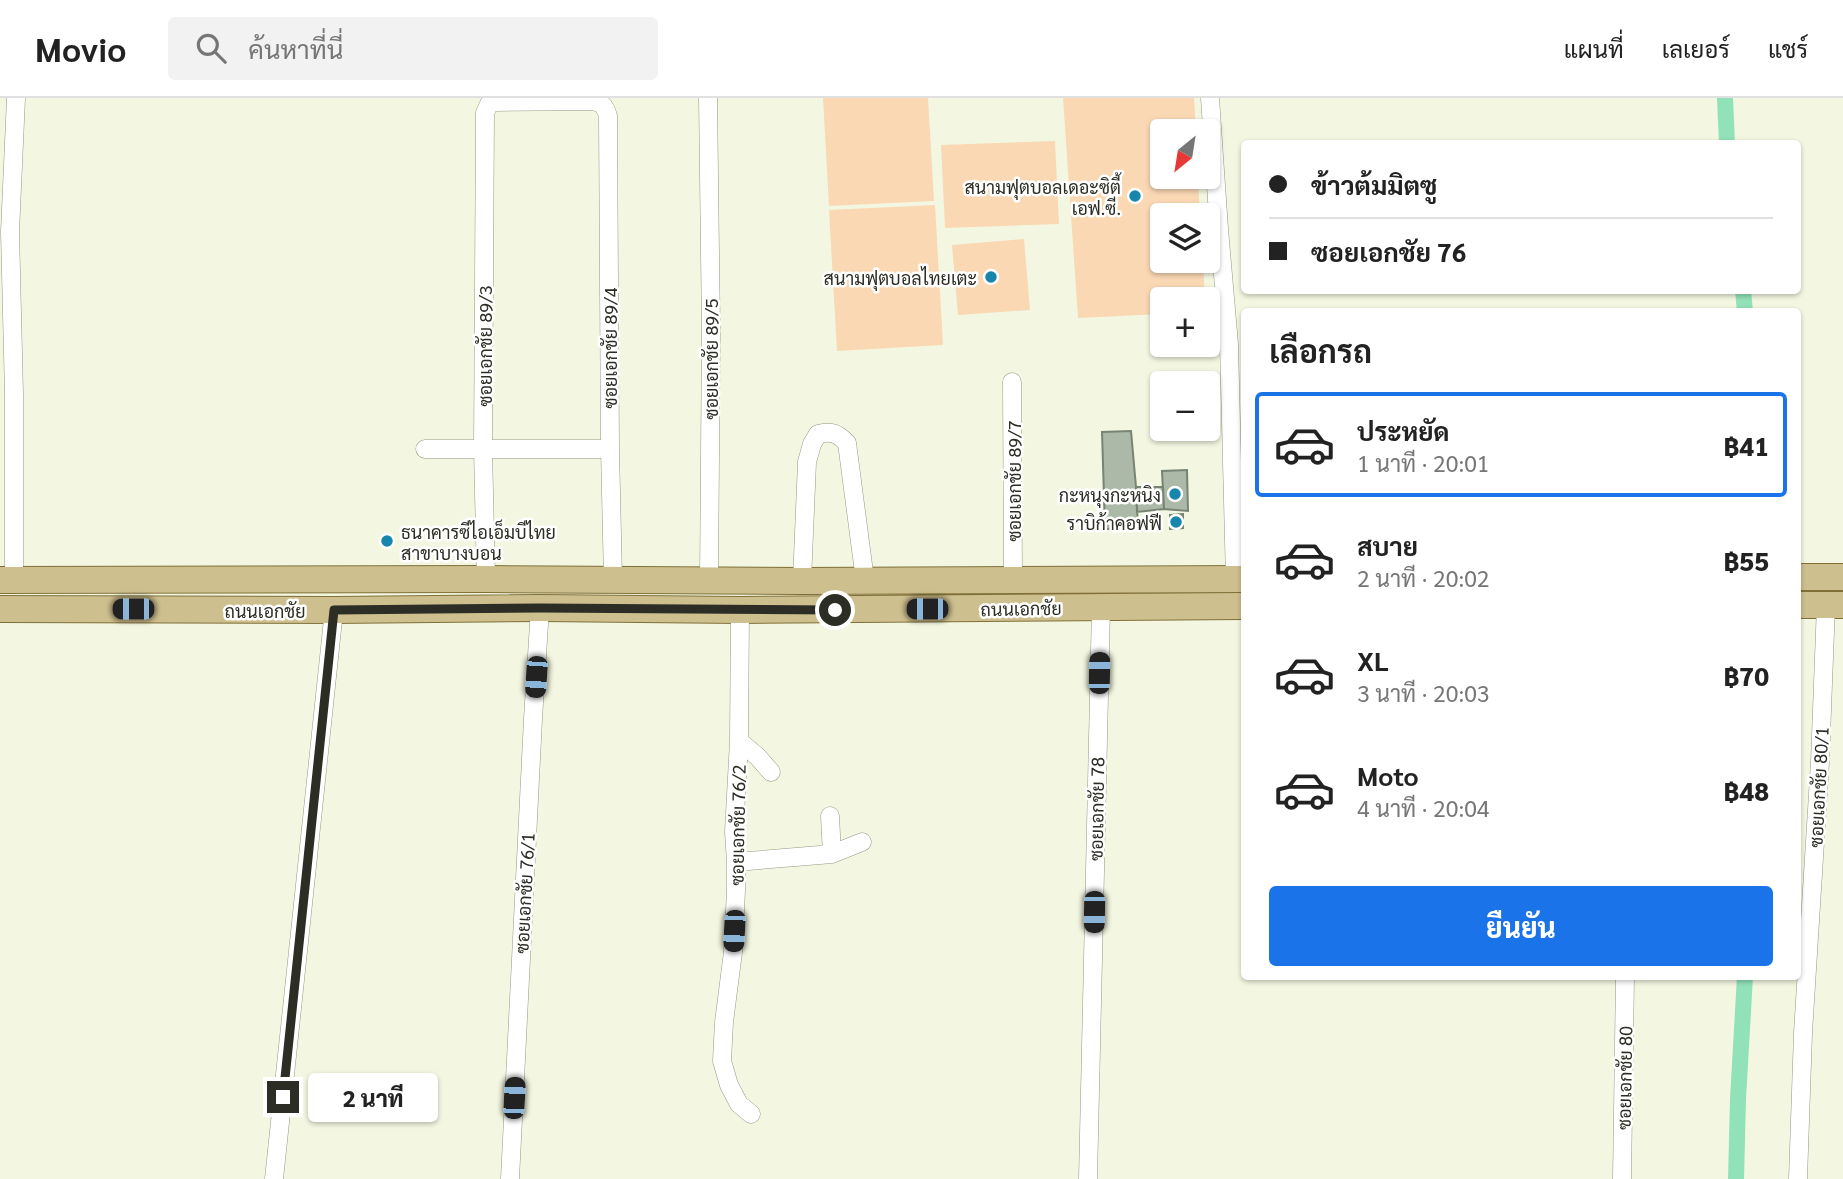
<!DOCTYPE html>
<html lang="th">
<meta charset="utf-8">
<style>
:root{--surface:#fff;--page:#f2f2f2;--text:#222;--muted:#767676;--line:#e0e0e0;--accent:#1a73e8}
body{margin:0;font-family:Georgia,Sarabun,serif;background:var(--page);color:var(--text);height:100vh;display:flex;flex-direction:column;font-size:26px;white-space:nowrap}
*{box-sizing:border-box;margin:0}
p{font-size:23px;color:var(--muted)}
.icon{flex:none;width:38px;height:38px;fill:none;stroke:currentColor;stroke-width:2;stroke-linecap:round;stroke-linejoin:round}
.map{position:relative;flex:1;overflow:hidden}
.drawer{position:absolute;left:1241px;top:210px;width:560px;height:672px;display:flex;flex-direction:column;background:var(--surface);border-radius:7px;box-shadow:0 2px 5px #0004}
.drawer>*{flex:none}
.guide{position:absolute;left:1241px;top:42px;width:560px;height:154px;border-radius:7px;box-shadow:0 2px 5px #0004;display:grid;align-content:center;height:154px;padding:0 28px;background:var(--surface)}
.needle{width:46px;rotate:210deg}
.tools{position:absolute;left:1150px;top:21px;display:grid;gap:14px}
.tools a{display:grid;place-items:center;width:70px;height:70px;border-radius:7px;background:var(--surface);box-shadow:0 2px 5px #0004;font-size:35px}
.end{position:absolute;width:32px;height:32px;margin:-16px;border:9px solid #2c2d25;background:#fff;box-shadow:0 0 0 4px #fff}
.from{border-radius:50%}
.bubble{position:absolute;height:49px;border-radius:7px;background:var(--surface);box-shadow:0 2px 5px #0004;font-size:23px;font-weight:800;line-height:49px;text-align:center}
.car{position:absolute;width:21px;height:42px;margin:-21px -10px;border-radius:9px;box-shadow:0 0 5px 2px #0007;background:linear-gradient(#222 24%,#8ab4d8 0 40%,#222 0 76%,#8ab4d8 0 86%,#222 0)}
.guide b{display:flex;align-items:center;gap:24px;height:66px;font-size:26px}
.guide b+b{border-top:2px solid var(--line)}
.guide i{width:18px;height:18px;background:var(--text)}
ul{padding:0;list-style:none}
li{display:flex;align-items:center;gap:21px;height:105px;margin:0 14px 10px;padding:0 14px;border:4px solid transparent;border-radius:7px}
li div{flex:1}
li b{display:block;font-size:26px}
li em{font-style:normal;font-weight:800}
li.on{border-color:var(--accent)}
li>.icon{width:63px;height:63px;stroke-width:1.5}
h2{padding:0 28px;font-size:32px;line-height:84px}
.action{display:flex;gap:14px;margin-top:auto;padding:14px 28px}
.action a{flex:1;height:80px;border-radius:7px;background:var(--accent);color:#fff;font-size:28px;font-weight:800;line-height:80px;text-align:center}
header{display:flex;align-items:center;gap:42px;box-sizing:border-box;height:98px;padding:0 35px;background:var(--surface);border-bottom:2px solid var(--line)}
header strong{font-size:33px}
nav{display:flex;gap:38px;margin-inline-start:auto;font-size:24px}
.search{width:490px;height:63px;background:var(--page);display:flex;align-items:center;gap:18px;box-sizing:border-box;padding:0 24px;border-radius:7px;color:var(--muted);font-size:26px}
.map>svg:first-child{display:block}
.green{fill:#fad8b4}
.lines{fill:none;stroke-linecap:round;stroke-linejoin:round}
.canal{stroke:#91e2b8;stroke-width:16}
.building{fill:#acb9a8;stroke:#778373;stroke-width:2}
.minor-casing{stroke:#959885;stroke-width:19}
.primary-casing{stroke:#807038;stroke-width:28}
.minor{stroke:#fff;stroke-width:18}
.primary{stroke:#cebf8e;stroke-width:26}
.route{stroke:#2c2d25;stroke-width:9}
.poi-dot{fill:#1885ac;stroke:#fff;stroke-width:2.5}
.labels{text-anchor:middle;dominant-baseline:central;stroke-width:5;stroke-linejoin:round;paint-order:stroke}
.poi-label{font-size:18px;fill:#2c2d25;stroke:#fff;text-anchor:end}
.street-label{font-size:18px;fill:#2c2d25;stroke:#fff}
</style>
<header>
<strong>Movio</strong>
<div class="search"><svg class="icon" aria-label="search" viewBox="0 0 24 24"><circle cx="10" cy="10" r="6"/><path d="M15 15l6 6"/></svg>ค้นหาที่นี่</div>
<nav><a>แผนที่</a><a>เลเยอร์</a><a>แชร์</a></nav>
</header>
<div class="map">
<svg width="1843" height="1081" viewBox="0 0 1843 1081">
<rect width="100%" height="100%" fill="#f3f7e1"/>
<!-- green -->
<path class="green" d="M823,0h105l6,103 -105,5z
M1063,0h131l2,33h-34v46h36l2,38h-38v46h41l2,38h-43v15l-84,4z
M1055,43l4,83 -114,4 -4,-83z
M935,107l8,140 -106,6 -8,-141z
M1024,141l6,71 -72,5 -6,-70z"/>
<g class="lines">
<!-- canal -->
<path class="canal" d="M1725,0l2,46
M1743,192l2,22
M1736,1081l2,-80 7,-123"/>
</g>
<!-- building -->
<path class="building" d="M1131,333l5,56 2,41 -33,1 -3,-97z
M1187,372l1,41 -24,-2 -2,-38z
M1136,389h27l1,22 -27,3z
M1183,416v14l-13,1v-14z"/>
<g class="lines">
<!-- minor casing -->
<g class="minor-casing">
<path id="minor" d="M708,0l3,232 -2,251
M1210,0l9,131 10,115 6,235
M1012,284l1,197
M425,351h185
M486,481l-3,-130 2,-336 4,-9 4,-2 98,-1c11,1 14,5 17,15l2,333 3,130
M14,482v-186l-4,-162 6,-134
M802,483l5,-119 5,-18 6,-10c14,-3 19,-1 29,9l18,137
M740,512l-1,131 -5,91 2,30v28l-3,62 -9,70 -2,39 7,24 10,19 12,10
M739,643l18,15 14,16
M830,718l2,38
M736,764l96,-8 30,-12
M274,1081l60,-569
M510,1081l23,-460 7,-111
M1088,1081l13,-572
M1622,1081l3,-203
M1798,1081l5,-146 17,-271 6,-157"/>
</g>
<!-- primary casing -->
<g class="primary-casing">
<path id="primary" d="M1797,479h46
M0,482l486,-1 316,2 442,-2
M1797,507h46
M0,511l334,1 206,-2 200,2 504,-4"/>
</g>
<!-- minor -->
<use href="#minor" class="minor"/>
<!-- primary -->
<use href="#primary" class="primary"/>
</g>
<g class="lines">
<!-- route -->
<path class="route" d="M283,999l51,-487 206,-2 295,2"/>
</g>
<!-- markers -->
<g class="poi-dot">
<circle cx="1135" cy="98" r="7"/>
<circle cx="991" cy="179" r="7"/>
<circle cx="1175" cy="396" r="7"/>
<circle cx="1176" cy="424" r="7"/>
<circle cx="387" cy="443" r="7"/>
</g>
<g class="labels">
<!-- poi labels -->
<g class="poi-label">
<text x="1121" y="88">สนามฟุตบอลเดอะซิตี้<tspan x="1121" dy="21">เอฟ.ซี.</tspan></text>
<text x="977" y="179">สนามฟุตบอลไทยเตะ</text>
<text x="1161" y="396">กะหนุงกะหนิง</text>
<text x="1162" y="424">ราบิก้าคอฟฟี</text>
<text x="401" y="433" text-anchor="start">ธนาคารซีไอเอ็มบีไทย<tspan x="401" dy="21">สาขาบางบอน</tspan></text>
</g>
<!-- street labels -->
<g class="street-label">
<text transform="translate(484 248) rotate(-90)">ซอยเอกชัย 89/3</text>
<text transform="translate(609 250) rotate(-90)">ซอยเอกชัย 89/4</text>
<text transform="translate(710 261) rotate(-90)">ซอยเอกชัย 89/5</text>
<text transform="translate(1013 383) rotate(-90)">ซอยเอกชัย 89/7</text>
<text transform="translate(1021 510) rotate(-1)">ถนนเอกชัย</text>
<text x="265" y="512">ถนนเอกชัย</text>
<text transform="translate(1818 689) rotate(-87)">ซอยเอกชัย 80/1</text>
<text transform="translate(1096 711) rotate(-89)">ซอยเอกชัย 78</text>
<text transform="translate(737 727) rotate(-89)">ซอยเอกชัย 76/2</text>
<text transform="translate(524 795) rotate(-87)">ซอยเอกชัย 76/1</text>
<text transform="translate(1624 980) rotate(-89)">ซอยเอกชัย 80</text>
</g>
</g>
</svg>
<div class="tools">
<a><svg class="needle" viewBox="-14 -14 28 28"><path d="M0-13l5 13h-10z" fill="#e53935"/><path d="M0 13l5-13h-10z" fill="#767676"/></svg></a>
<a><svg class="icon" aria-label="layers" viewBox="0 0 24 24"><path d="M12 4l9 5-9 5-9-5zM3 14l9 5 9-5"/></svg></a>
<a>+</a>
<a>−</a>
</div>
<i class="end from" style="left:835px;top:512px"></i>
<i class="end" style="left:283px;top:999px"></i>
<div class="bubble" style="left:308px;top:975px;width:130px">2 นาที</div>
<i class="car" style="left:133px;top:511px;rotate:270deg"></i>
<i class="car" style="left:927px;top:511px;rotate:270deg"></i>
<i class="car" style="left:1099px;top:575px;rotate:1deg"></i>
<i class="car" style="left:536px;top:579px;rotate:184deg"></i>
<i class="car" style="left:1094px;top:814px;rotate:181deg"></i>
<i class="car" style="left:734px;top:833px;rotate:183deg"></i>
<i class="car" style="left:514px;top:1000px;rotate:3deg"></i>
<div class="guide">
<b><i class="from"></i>ข้าวต้มมิตซู</b>
<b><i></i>ซอยเอกชัย 76</b>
</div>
<section class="drawer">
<h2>เลือกรถ</h2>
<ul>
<li class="on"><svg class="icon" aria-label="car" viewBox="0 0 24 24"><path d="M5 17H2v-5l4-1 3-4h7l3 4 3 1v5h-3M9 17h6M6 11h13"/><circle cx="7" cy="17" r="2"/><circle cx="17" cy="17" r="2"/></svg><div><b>ประหยัด</b><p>1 นาที · 20:01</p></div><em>฿41</em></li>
<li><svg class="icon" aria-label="car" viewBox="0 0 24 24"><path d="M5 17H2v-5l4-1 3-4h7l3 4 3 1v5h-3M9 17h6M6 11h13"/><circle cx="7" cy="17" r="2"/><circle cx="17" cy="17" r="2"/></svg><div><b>สบาย</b><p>2 นาที · 20:02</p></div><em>฿55</em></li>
<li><svg class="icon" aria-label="car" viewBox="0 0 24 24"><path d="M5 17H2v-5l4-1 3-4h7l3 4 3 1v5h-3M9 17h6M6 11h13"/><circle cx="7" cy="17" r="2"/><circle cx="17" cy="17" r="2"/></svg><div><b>XL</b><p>3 นาที · 20:03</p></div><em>฿70</em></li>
<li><svg class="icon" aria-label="car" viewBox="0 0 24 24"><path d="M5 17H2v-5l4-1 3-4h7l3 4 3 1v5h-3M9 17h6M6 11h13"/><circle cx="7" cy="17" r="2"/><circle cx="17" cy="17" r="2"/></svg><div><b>Moto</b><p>4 นาที · 20:04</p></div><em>฿48</em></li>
</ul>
<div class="action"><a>ยืนยัน</a></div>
</section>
</div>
